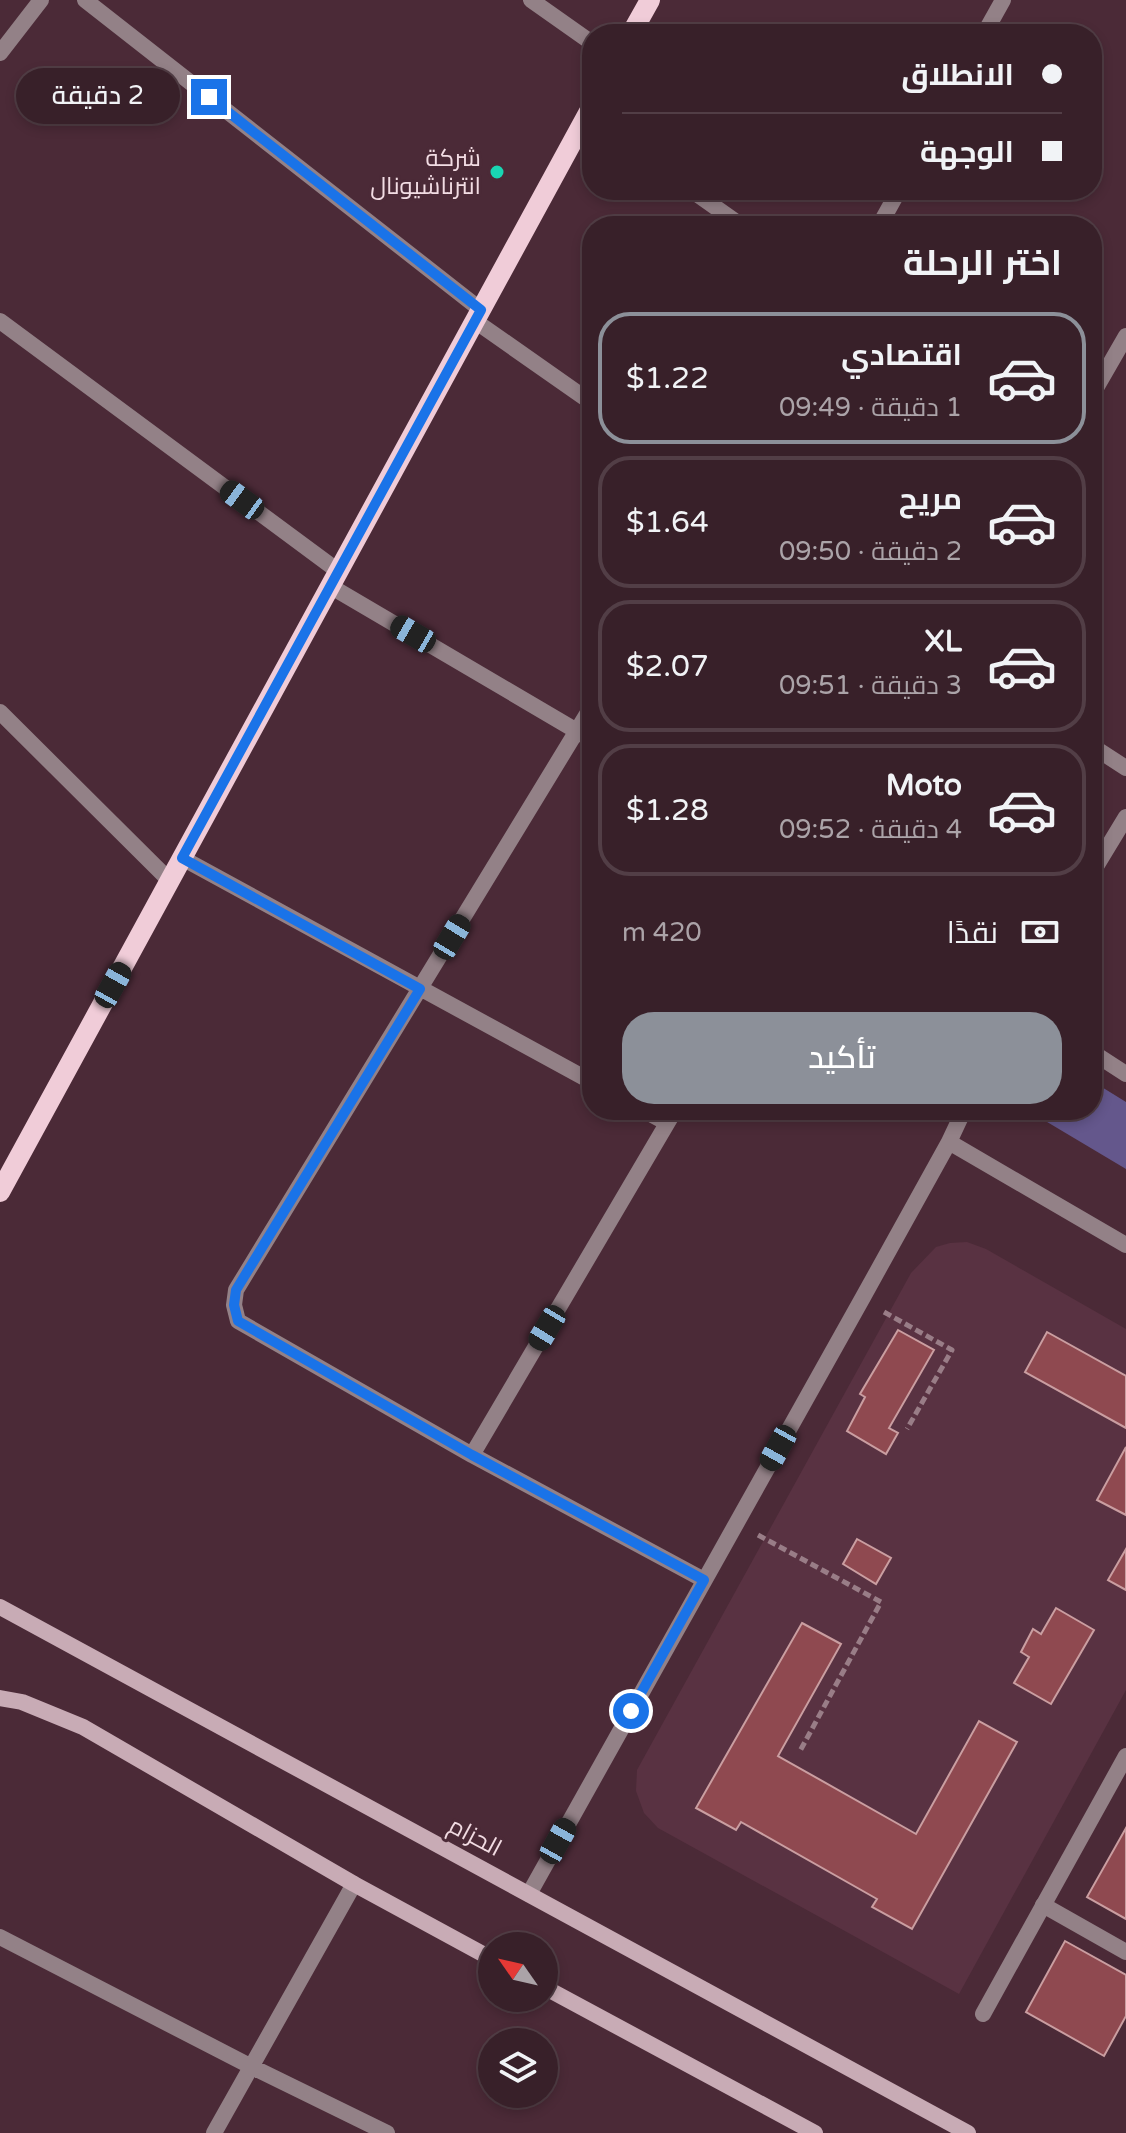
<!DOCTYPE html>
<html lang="ar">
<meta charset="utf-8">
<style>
:root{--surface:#382029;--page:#432d35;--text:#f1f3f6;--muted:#aba3a8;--line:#523e46;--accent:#8c9099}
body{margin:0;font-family:"Varela Round",Cairo,sans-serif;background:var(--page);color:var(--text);direction:rtl;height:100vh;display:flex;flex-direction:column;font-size:30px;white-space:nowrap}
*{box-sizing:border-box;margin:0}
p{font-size:26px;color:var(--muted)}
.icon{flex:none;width:44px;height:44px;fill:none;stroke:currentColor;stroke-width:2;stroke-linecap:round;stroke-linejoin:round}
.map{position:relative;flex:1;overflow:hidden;direction:ltr}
.details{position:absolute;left:582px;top:216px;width:520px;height:904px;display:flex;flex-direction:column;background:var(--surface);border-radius:32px;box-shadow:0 4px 12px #0003,0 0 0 2px var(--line);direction:rtl}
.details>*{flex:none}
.guide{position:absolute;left:582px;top:24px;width:520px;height:176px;border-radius:32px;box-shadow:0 4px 12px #0003,0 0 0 2px var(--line);direction:rtl;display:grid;align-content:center;height:176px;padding:0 40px;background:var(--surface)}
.needle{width:52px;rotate:304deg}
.controls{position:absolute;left:478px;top:1932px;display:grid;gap:16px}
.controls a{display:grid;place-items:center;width:80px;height:80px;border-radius:50%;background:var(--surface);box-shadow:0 4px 12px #0003,0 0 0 2px var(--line);font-size:40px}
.end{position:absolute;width:36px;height:36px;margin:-18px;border:10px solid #1a73e8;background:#fff;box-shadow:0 0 0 4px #fff}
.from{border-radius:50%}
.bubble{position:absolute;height:56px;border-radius:28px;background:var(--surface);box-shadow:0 4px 12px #0003,0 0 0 2px var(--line);font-size:26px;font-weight:600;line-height:56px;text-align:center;direction:rtl}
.car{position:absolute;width:24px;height:48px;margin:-24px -12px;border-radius:10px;box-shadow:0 0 6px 2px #0007;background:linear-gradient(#222 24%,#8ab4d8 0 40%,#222 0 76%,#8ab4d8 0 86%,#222 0)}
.guide b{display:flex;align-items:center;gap:28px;height:76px;font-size:30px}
.guide b+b{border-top:2px solid var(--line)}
.guide i{width:20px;height:20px;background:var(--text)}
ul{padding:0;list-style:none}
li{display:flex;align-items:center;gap:24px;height:132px;margin:0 16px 12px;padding:0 24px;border:4px solid var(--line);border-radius:32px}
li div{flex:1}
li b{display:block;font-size:30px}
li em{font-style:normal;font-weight:600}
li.current{border-color:var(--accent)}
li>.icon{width:72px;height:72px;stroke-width:1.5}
h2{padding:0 40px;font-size:36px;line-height:96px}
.pay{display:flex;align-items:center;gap:20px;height:88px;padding:0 40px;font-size:30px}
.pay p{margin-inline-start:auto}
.primary-button{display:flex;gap:16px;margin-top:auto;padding:16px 40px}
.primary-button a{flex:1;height:92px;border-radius:32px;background:var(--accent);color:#fff;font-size:32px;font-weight:600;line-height:92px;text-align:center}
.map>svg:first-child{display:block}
.built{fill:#593242}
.green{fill:#64578c}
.building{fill:#8f4950;stroke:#ca9ea1;stroke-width:2}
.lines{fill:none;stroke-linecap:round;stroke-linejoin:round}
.path{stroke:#997d87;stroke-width:5;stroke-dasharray:8 4;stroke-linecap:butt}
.lane{stroke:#938187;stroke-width:16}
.street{stroke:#938187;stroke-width:16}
.secondary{stroke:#c8abb5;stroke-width:16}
.primary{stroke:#f0ccd8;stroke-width:20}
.route{stroke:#1a73e8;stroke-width:10}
.poi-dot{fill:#19d5b2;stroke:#4b2a37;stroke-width:3}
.labels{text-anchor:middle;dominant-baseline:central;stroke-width:6;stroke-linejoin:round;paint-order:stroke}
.poi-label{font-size:24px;fill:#f2dce3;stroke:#4b2a37;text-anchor:end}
.street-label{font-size:24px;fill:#f2dce3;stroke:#4b2a37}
</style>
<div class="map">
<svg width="1126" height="2133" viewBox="0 0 1126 2133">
<rect width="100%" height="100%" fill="#4b2a37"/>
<!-- built -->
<path class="built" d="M967,1242l19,7 140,80v361l-167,304 -301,-166 -14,-15 -8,-22 1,-21 274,-497 25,-26 14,-4z"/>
<!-- green -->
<path class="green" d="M1092,1081l34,21v67l-99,-59h65z"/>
<!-- building -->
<path class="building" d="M898,1330l36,20 -45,78 9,5 -12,21 -39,-23 18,-34 -5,-3z
M1047,1332l79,44v52l-101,-56z
M1126,1447v68l-29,-15z
M857,1539l34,19 -15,26 -33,-20z
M1126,1549v41l-18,-10z
M1056,1608l38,22 -43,74 -37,-21 15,-26 -8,-5 12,-23 8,5z
M802,1623l39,21 -63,112 138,78 63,-113 38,21 -105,187 -40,-22 5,-8 -136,-77 -5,8 -40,-22z
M1126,1828v91l-39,-22z
M1065,1941l61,34v41l-22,40 -78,-44z"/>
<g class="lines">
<!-- path -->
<path class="path" d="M884,1312l68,38 -45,79
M758,1535l123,67 -81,149"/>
<!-- lane -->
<path class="lane" d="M1043,1905l83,47"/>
<!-- street -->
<path class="street" d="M85,0l396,310
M531,0l61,43
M984,34l19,-34
M0,53l41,-53
M691,190l51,36
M879,226l20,-36
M0,321l338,250
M475,321l117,82
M1092,395l34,-59
M330,586l262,154
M592,706l-356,584 -2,15 4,16 234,134 232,125
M0,712l170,169
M1092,746l34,22
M182,858l410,224
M1092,873l34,-56
M1092,1052l34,22
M643,1110l24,13
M949,1142l177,103
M472,1455l203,-345
M529,1894l333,-595 87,-157 15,-32
M0,1937l250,129 137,67
M983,2014l143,-258
M214,2133l140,-249"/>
<!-- secondary -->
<path class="secondary" d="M0,1607l968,526
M0,1698l22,4 61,25 271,157 138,75
M544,1987l271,146"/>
<!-- primary -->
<path class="primary" d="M631,34l19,-34
M0,1192l592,-1086"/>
</g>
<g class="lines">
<!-- route -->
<path class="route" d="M209,97l272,213 -299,548 238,131 -184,301 -2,15 4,16 234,134 232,125 -73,131"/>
</g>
<!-- markers -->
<circle class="poi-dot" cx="497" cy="172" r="8"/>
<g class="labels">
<!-- poi labels -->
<g class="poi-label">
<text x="481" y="158">شركة<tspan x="481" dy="28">انترناشيونال</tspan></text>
</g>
<!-- street labels -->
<g class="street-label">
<text transform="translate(475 1837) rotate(28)">الحزام</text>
</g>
</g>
</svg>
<div class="controls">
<a><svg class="needle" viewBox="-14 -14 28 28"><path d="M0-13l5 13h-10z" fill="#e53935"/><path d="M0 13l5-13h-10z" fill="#aba3a8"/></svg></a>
<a><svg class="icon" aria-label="layers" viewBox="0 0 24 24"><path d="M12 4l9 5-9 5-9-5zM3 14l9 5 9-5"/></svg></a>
</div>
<i class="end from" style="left:631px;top:1711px"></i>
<i class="end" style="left:209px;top:97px"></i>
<div class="bubble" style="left:16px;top:68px;width:164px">2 دقيقة</div>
<i class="car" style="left:242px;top:500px;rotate:306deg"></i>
<i class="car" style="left:413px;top:634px;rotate:300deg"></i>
<i class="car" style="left:452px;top:937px;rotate:31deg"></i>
<i class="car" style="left:113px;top:985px;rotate:29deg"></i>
<i class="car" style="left:547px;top:1328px;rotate:211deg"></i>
<i class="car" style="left:778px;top:1448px;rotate:209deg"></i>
<i class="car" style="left:558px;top:1841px;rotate:29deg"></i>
<div class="guide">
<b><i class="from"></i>الانطلاق</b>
<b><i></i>الوجهة</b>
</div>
<section class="details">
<h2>اختر الرحلة</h2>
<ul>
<li class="current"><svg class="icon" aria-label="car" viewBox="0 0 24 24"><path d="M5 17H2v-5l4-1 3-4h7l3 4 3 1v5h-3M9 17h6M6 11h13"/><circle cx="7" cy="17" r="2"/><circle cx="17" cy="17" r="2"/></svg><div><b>اقتصادي</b><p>1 دقيقة · 09:49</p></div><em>$1.22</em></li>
<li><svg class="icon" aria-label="car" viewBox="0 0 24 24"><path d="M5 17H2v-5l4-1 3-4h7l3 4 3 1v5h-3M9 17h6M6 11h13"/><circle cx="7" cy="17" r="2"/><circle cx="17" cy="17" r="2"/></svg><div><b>مريح</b><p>2 دقيقة · 09:50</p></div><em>$1.64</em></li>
<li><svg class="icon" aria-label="car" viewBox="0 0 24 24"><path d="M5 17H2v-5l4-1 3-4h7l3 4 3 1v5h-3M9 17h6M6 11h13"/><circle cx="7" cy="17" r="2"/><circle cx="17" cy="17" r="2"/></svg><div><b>XL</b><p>3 دقيقة · 09:51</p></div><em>$2.07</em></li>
<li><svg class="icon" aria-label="car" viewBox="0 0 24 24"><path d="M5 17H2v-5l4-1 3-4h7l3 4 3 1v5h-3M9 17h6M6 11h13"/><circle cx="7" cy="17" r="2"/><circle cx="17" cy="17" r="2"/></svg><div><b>Moto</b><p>4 دقيقة · 09:52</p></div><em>$1.28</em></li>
</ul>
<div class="pay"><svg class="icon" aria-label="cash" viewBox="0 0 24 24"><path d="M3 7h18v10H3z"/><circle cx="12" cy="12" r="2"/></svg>نقدًا<p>420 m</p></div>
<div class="primary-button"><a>تأكيد</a></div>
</section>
</div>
